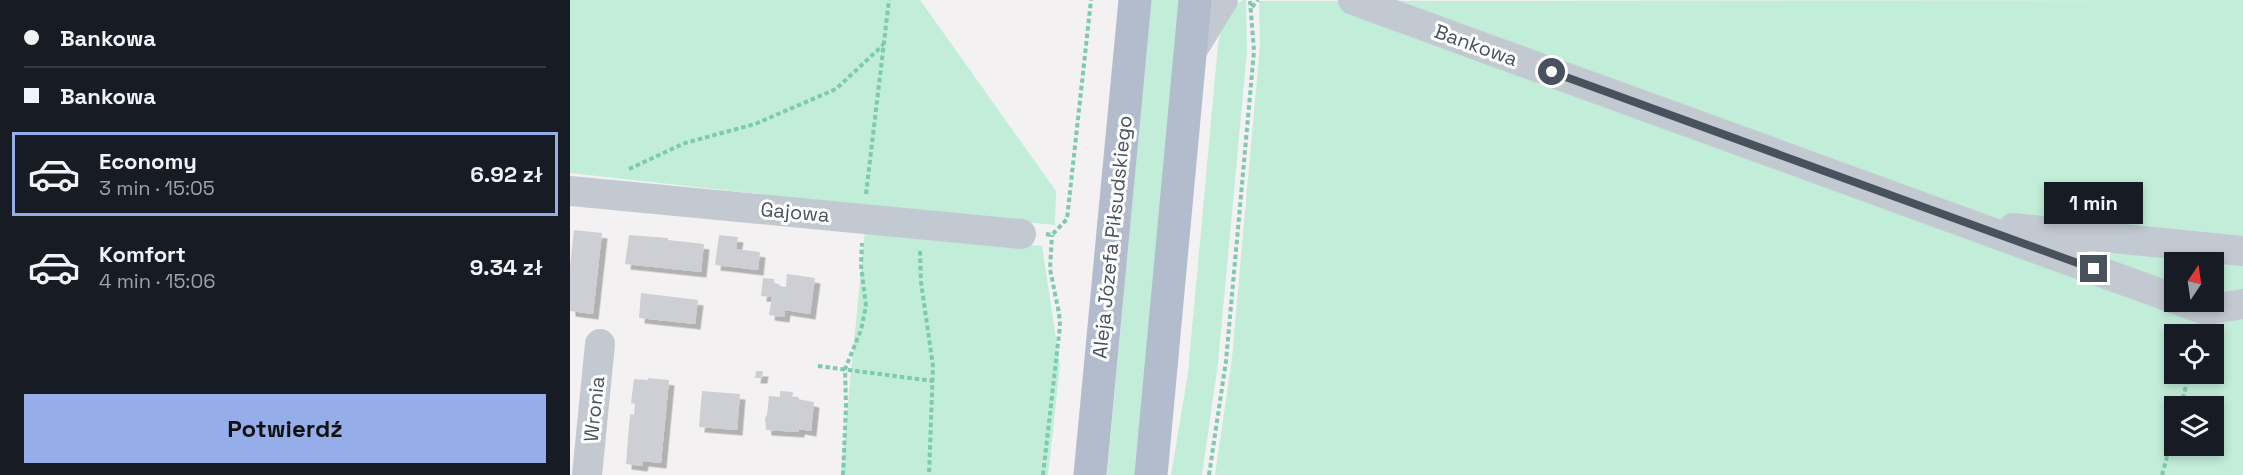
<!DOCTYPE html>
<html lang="pl">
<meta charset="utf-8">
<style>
:root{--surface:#171b24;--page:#242831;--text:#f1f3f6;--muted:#9ea1a6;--line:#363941;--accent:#95ade9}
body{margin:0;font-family:"Space Grotesk",sans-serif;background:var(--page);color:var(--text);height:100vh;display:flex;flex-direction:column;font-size:22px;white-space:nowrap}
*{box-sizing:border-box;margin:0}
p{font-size:20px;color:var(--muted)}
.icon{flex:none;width:33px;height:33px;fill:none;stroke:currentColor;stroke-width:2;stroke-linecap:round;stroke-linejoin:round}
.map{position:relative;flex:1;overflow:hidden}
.side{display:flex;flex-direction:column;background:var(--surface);width:570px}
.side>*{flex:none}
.top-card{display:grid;align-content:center;height:132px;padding:0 24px;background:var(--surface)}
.needle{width:39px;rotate:13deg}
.buttons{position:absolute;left:1594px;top:252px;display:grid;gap:12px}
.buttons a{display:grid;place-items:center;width:60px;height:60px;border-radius:0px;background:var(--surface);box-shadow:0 3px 9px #0003;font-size:30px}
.end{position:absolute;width:27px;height:27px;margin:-14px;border:8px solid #49515d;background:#fff;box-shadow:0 0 0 3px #fff}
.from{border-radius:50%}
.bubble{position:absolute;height:42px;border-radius:0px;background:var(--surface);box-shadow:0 3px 9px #0003;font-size:20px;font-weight:600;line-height:42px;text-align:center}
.top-card b{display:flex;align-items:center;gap:21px;height:57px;font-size:22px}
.top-card b+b{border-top:2px solid var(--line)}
.top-card i{width:15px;height:15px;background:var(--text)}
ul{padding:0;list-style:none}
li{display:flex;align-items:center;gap:18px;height:84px;margin:0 12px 9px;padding:0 12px;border:3px solid transparent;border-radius:0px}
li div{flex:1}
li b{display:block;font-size:22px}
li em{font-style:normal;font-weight:600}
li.selected{border-color:var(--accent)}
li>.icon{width:54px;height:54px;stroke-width:1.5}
.cta{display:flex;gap:12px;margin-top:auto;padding:12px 24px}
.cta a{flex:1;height:69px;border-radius:0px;background:var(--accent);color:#111;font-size:24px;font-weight:600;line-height:69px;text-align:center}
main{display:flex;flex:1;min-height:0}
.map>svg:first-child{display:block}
.green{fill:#c2edd9;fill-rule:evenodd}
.building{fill:#cecfd5;filter:url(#shadow)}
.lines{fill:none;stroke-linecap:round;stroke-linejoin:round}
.path{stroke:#7ccaaf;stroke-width:4;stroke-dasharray:4.5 3;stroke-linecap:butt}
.minor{stroke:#c2c9d1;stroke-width:30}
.major{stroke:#b2bccd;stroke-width:33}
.route{stroke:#49515d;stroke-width:8}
.labels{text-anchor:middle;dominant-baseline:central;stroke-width:6;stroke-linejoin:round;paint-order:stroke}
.street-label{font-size:20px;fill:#49515d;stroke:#fff}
</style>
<main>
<section class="side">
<div class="top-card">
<b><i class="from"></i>Bankowa</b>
<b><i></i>Bankowa</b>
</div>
<ul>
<li class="selected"><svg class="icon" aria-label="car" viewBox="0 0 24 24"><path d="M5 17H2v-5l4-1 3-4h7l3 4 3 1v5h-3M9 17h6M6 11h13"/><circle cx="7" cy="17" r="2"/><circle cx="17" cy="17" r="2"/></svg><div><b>Economy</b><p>3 min · 15:05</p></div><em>6.92 zł</em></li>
<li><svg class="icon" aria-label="car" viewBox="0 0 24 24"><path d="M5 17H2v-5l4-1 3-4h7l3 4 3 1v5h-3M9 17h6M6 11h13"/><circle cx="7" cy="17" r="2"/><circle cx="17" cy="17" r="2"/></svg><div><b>Komfort</b><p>4 min · 15:06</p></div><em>9.34 zł</em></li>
</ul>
<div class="cta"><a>Potwierdź</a></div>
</section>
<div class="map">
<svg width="1673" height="475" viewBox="0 0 1673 475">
<defs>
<filter id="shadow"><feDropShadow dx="5.5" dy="5.5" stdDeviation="0" flood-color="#0004"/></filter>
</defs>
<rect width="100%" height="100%" fill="#f3f1f1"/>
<!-- green -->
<path class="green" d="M0,0h350l136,191 -1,34 -171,-17 -314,-35z
M581,0h29l-44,475h-29z
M673,0h3l1,51 -29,312 -16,112h-31l17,-102 30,-328c3,-18 8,-35 25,-45z
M1673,0v475h-1028l17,-117 28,-313 -1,-44zM1605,262h39v40h-39zM1605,334h39v40h-39zM1605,406h39v40h-39z
M295,230l177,16 18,119 -12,110h-207z"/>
<!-- building -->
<path class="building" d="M4,230l28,3 -9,81 -23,-3v-44z
M59,235l39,3v2l36,4 -3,28 -76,-8z
M149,235l19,2 -2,12 24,3 -2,18 -43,-5z
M217,274l28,4 -5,36 -25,-4 -1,7 -15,-2 3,-18 -11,-1 2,-18 11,1 1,6 11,2z
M71,293l57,7 -3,24 -56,-6z
M186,371h7l-1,7h-7z
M78,378l21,2 -8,83 -18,-2 -1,5 -16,-2 4,-50 4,1 1,-11 -4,-1 3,-24 14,1z
M132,391l38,3 -3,36 -38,-3z
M210,391l13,1 -1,6 22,4 -3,29 -12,-2v3l-33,-2 -1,-12 2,-3 2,-19 11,1z"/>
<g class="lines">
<!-- path -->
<path class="path" d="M682,7l6,-7
M59,169l56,-26 70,-19 81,-35 47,-44
M296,194l23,-194
M476,234l6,1 15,-16 24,-219
M350,251l1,31 12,84 -4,109
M248,366l115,15
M1611,406l8,-32
M273,475l3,-69 -1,-37 16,-39 5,-24 -5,-41 1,-22
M473,475l17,-149 -1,-13 -9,-44 2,-34
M639,475l17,-114 28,-310 -4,-50
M1592,475l13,-48"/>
<!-- minor -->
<path class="minor" d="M783,0l822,299
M620,54l33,-54
M0,191l451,43
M1443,228l230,23
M1613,302l23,8 37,-6
M17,475l13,-131"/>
<!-- major -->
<path class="major" d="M520,475l45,-475
M581,475l44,-475"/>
</g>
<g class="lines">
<!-- route -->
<path class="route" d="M982,72l542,197"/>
</g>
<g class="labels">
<!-- street labels -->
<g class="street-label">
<text transform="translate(906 45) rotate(20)">Bankowa</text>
<text transform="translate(225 212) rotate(5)">Gajowa</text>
<text transform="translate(542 237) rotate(-84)">Aleja Józefa Piłsudskiego</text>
<text transform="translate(24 409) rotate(-84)">Wronia</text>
</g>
</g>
</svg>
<div class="buttons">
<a><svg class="needle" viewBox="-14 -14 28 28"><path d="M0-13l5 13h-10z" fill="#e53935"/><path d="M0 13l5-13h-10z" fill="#9ea1a6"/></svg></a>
<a><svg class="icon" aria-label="locate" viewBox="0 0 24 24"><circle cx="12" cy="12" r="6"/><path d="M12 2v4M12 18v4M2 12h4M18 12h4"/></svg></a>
<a><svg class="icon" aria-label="layers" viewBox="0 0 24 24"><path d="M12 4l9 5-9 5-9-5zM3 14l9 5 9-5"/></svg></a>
</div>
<i class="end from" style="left:982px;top:72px"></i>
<i class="end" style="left:1524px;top:269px"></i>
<div class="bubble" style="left:1474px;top:182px;width:99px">1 min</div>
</div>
</main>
